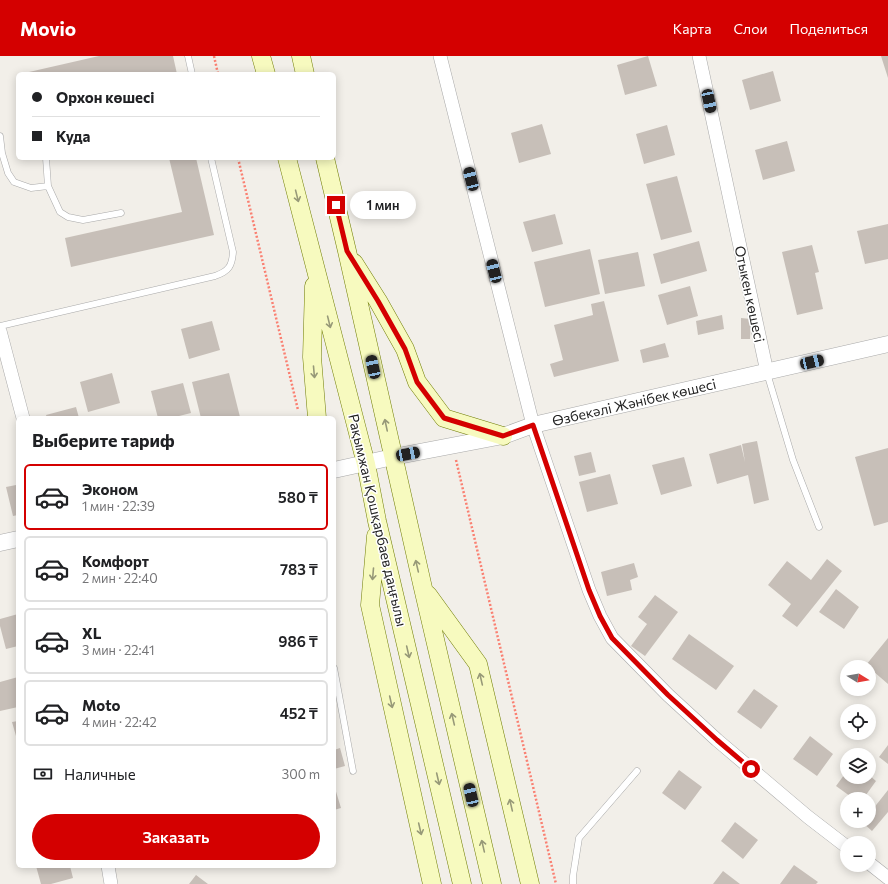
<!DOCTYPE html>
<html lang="ru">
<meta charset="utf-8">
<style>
:root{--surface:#fff;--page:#f6f6f6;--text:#202124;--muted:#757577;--line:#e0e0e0;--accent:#d40000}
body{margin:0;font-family:Commissioner,sans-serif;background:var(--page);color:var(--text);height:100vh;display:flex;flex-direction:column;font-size:15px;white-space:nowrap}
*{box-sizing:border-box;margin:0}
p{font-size:13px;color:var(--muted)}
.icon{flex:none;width:22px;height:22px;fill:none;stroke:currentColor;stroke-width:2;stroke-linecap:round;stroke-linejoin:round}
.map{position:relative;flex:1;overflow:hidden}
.details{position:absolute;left:16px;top:360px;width:320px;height:452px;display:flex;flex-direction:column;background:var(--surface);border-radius:6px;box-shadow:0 2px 10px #0003}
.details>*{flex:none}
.guide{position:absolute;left:16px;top:16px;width:320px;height:88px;border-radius:6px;box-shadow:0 2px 10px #0003;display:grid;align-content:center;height:88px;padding:0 16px;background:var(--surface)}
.needle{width:26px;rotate:101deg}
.buttons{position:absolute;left:840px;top:604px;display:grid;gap:8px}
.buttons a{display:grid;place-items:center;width:36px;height:36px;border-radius:50%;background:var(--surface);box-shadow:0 2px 10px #0003;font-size:20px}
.end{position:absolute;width:18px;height:18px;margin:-9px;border:5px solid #d40000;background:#fff;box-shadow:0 0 0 2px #fff}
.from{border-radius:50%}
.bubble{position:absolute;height:28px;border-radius:14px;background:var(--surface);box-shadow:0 2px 10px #0003;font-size:13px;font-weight:600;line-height:28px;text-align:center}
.car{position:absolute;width:12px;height:24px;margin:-12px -6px;border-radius:5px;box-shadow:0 0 3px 1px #0007;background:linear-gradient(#222 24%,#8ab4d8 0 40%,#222 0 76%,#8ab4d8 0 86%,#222 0)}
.guide b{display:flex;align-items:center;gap:14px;height:38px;font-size:15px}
.guide b+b{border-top:1px solid var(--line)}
.guide i{width:10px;height:10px;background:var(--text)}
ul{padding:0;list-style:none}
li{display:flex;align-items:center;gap:12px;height:66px;margin:0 8px 6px;padding:0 8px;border:2px solid var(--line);border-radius:6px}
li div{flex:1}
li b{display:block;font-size:15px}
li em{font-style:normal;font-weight:600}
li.active{border-color:var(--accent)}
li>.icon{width:36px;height:36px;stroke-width:1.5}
h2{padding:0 16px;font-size:18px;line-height:48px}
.pay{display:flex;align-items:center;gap:10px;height:44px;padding:0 16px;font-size:15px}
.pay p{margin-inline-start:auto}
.primary-button{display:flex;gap:8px;margin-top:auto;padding:8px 16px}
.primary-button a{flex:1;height:46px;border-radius:24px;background:var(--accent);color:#fff;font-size:16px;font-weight:600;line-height:46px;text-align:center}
header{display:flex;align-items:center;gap:24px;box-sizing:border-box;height:56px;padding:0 20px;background:var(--accent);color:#fff}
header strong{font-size:19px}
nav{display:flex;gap:22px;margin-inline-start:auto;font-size:14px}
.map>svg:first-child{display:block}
.building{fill:#c7bfb8}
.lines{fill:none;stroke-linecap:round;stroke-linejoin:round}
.service-casing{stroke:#a9a9a9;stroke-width:7}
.minor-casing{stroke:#a9a9a9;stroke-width:14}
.tertiary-casing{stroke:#a9a9a9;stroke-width:17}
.secondary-casing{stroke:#707d05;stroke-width:19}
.path{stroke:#fa8072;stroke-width:2.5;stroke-dasharray:2 2;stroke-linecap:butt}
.service{stroke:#fff;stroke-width:6}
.minor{stroke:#fff;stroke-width:13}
.tertiary{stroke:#fff;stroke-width:16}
.secondary{stroke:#f7fabf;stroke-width:18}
.oneway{stroke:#979978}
.route{stroke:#d40000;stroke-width:5}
.labels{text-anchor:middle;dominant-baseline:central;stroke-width:3;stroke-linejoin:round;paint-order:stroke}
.street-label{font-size:14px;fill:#222;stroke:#fff}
</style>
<header>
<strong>Movio</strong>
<nav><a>Карта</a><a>Слои</a><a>Поделиться</a></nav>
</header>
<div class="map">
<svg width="888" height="828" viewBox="0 0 888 828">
<rect width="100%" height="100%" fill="#f2efe9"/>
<!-- building -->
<path class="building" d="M99,0h74l4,18h-147l-1,-2z
M648,0l9,30 -32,9 -8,-30z
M881,0h7v22z
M773,15l8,30 -31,9 -8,-30z
M542,68l9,30 -32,9 -8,-30z
M667,69l8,30 -31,9 -8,-30z
M787,85l8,30 -32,9 -8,-30z
M169,102h27l18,77 -143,32 -6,-29 117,-26z
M677,120l15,56 -31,8 -15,-56z
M555,158l8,30 -31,8 -9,-30z
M888,168v35l-23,5 -8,-33z
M699,185l8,30 -46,13 -8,-30z
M812,189l7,27 -4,1 8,36 -26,6 -15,-63z
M590,193l10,45 -55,13 -11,-45z
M638,196l7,34 -40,8 -7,-34z
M690,230l8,30 -31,9 -9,-30z
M604,245l15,60 -65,16 -4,-13 13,-4 -9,-35 39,-10 -2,-11z
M722,259l2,14 -26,6 -2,-14z
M741,262l10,1 -1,20h-9z
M212,265l8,29 -31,9 -8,-30z
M665,287l4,14 -26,6 -3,-13z
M112,317l8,30 -32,9 -8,-30z
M229,317l11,44 -39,1 -9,-36z
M183,327l8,30 -20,5h-13l-7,-27z
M76,351l3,11h-32l-1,-3z
M757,385l12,59 -15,4 -6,-29 -31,9 -8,-30 32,-9 4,17 -3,-18z
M888,392v74l-14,4 -19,-69z
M591,396l5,20 -17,4 -5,-20z
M684,401l8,29 -31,9 -9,-30z
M610,418l8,30 -31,8 -8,-30z
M16,429l2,9v21l-5,1 -7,-29z
M827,503l15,12 -45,56 -15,-11 9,-12 -23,-19 19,-24 24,19z
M634,507l4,14 -8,3 2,10 -25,6 -6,-24z
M836,533l23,18 -15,22 -25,-17z
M655,539l23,17 -33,44 -14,-10 16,-22 -9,-7z
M18,558v32l-12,3 -6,-23v-7z
M689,578l45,32 -18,24 -44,-31z
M888,582v46l-22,-19z
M18,621v30l-18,4v-29z
M754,633l24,17 -17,23 -24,-17z
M18,665v22l-6,-21z
M810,680l23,18 -16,22 -24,-17z
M888,689v19l-9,-7z
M340,692l5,18 -11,3v-19z
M679,714l23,17 -17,23 -23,-17z
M847,715v6h22v-2l7,6 -13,18h-9l-18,-13z
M334,729l7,23 -7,2z
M888,734v22l-16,19 -10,-9 1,-1h6v-7z
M735,766l23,18 -15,19 -22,-18z
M794,809l24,17 -2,2h-36z
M36,810h34l3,12 -22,6h-10z
M723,815l17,13h-27z
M196,819l12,9h-19z"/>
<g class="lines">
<!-- service casing -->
<g class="service-casing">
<path id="service" d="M188,0l4,18
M0,80l2,17 6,20 6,9 17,6 17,-2
M46,102l2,28 12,26 8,5 15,3 38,-7
M0,270l215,-50c14,-5 17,-10 18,-24l-22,-94
M767,317l26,87 26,67
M334,612l19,103
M573,828v-8l6,-38 58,-67"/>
</g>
<!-- minor casing -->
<g class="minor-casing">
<path id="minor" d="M440,0l93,369 56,165 11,26 12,22 56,57 49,45 91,77 39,30
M699,0l68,316
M0,275l23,87
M869,807l19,15
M108,810l3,18"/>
</g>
<!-- tertiary casing -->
<g class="tertiary-casing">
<path id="tertiary" d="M334,414l59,-13 110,-21 30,-11 355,-81
M0,487l18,-4"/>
</g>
<!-- secondary casing -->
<g class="secondary-casing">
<path id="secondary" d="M261,0l5,18
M301,0l4,18
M287,102l79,306 11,57 85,363
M325,102l22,93 76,337 69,296
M354,207l24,38 27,48 12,33 27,36 59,18
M314,230l-2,71 5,61
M376,480l-6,69 62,279
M428,539l50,69 52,220"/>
</g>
<!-- path -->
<path class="path" d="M214,0l4,18
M238,102l60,252
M456,404l100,424"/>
<!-- service -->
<use href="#service" class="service"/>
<!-- minor -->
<use href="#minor" class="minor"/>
<!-- tertiary -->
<use href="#tertiary" class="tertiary"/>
<!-- secondary -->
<use href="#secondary" class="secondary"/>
</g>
<!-- one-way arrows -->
<defs><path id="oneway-shaft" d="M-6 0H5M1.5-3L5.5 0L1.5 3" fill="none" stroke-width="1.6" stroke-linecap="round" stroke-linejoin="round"/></defs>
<g class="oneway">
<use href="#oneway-shaft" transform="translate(297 140) rotate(76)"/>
<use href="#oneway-shaft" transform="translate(329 266) rotate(76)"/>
<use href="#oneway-shaft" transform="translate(314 316) rotate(85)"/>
<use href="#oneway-shaft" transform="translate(386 369) rotate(-102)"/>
<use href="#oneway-shaft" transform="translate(417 510) rotate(-103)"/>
<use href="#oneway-shaft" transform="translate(373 518) rotate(95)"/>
<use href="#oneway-shaft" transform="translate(408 596) rotate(77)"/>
<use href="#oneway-shaft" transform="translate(481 623) rotate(-103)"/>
<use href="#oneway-shaft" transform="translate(391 646) rotate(77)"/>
<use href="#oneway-shaft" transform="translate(453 663) rotate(-103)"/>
<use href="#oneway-shaft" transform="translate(438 723) rotate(77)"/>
<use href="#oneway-shaft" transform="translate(511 749) rotate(-103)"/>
<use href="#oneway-shaft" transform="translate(420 773) rotate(77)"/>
<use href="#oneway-shaft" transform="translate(483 790) rotate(-103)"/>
</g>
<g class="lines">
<!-- route -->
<path class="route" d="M336,149l11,46 31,50 27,48 12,33 27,36 59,18 30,-11 56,165 11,26 12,22 56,57 49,45 34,29"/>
</g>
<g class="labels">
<!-- street labels -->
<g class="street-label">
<text transform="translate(750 238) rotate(78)">Отыкен көшесі</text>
<text transform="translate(634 346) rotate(-13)">Өзбекәлі Жәнібек көшесі</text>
<text transform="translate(378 464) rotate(77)">Рақымжан Қошқарбаев даңғылы</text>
</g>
</g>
</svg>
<div class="buttons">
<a><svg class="needle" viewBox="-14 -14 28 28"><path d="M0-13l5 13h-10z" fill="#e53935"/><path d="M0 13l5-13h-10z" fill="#757577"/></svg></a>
<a><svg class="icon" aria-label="locate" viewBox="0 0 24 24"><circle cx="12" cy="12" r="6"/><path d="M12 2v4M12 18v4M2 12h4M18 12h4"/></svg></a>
<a><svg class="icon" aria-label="layers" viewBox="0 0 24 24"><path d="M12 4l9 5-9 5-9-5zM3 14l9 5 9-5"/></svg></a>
<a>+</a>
<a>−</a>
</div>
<i class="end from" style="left:751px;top:713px"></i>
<i class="end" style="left:336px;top:149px"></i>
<div class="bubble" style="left:350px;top:135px;width:66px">1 мин</div>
<i class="car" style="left:709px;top:45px;rotate:168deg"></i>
<i class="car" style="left:471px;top:123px;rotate:346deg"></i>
<i class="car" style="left:494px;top:215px;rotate:346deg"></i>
<i class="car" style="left:812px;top:306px;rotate:77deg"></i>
<i class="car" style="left:373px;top:311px;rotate:348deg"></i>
<i class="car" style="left:408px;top:398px;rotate:79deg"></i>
<i class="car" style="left:471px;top:739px;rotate:347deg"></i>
<div class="guide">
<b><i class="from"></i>Орхон көшесі</b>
<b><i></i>Куда</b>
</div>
<section class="details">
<h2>Выберите тариф</h2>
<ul>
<li class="active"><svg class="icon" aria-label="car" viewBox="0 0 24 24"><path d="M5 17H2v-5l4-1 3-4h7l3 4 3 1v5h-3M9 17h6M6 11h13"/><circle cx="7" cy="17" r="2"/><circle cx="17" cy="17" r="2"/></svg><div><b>Эконом</b><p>1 мин · 22:39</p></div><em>580 ₸</em></li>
<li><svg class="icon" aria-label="car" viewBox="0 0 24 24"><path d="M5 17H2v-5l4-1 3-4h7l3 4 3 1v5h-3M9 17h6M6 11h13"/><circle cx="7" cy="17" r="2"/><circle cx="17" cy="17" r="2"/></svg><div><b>Комфорт</b><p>2 мин · 22:40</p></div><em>783 ₸</em></li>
<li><svg class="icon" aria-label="car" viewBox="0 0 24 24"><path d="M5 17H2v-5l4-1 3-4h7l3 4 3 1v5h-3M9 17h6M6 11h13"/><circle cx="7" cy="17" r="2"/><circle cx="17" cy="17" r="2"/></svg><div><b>XL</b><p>3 мин · 22:41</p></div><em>986 ₸</em></li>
<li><svg class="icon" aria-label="car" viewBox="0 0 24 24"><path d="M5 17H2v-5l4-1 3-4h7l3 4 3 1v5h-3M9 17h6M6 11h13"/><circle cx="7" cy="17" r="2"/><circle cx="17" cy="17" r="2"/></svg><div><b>Moto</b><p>4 мин · 22:42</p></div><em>452 ₸</em></li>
</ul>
<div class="pay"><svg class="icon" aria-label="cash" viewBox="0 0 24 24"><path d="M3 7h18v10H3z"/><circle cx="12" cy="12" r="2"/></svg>Наличные<p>300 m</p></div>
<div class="primary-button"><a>Заказать</a></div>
</section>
</div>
